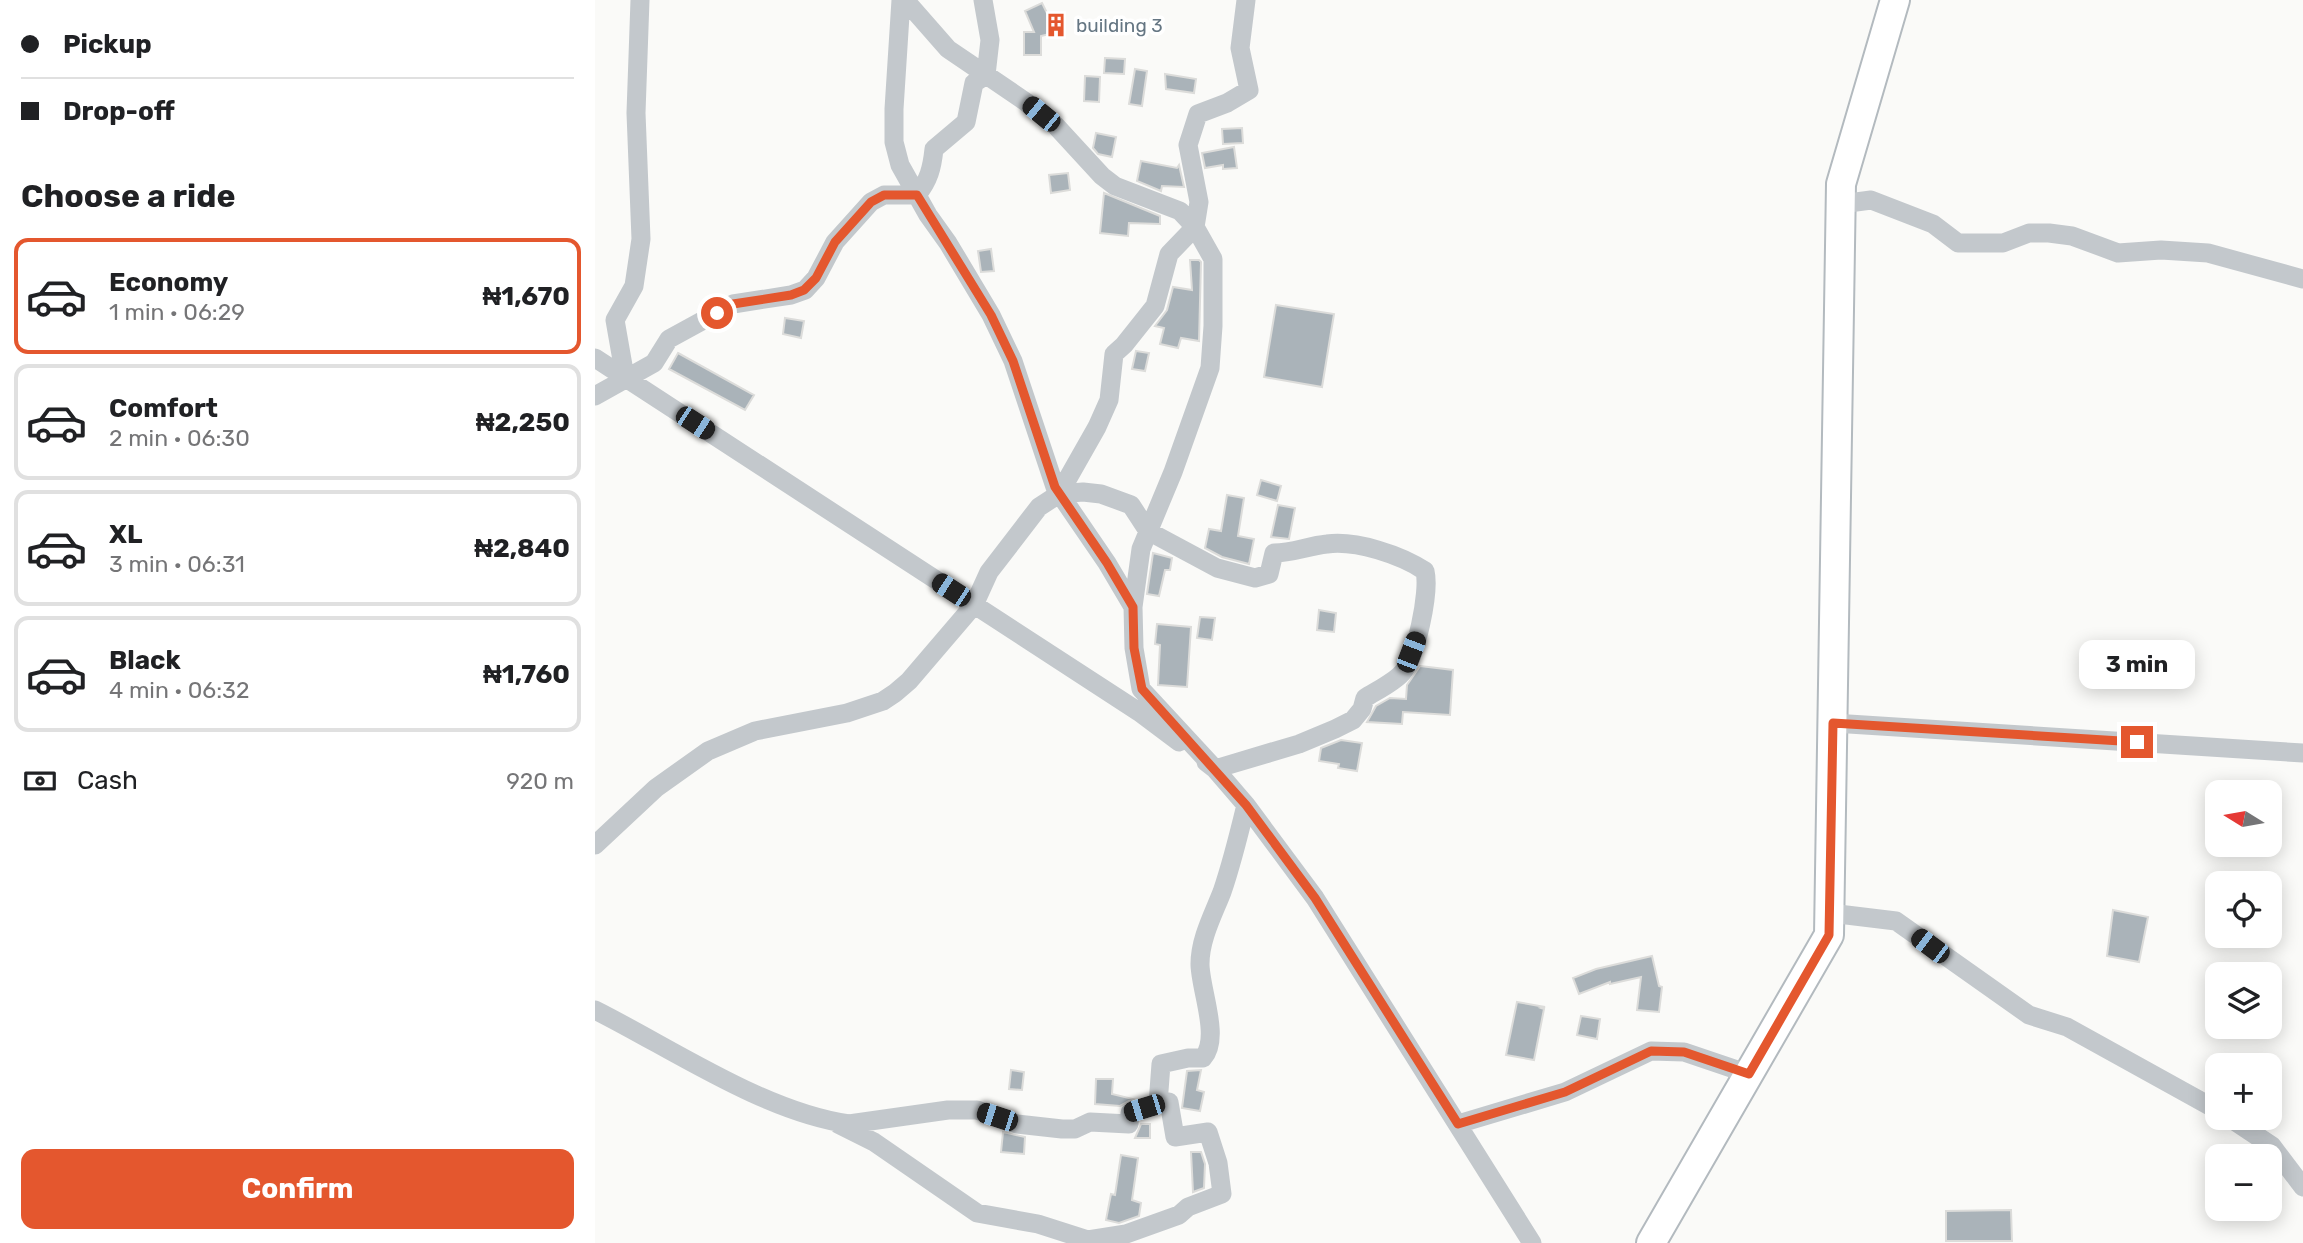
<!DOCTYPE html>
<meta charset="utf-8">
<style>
:root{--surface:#fff;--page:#f2f2f2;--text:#202124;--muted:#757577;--line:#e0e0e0;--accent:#e4572e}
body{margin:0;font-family:Rubik,sans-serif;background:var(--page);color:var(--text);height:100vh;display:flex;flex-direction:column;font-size:26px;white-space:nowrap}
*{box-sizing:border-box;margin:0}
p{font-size:23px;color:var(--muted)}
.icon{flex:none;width:38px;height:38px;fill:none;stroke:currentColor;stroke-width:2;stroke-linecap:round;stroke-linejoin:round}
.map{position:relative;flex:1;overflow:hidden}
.drawer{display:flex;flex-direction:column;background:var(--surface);width:595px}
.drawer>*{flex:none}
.banner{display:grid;align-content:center;height:154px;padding:0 21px;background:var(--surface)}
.needle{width:46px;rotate:281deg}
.fabs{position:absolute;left:1610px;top:780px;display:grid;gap:14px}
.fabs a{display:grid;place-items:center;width:77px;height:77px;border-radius:14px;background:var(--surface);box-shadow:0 4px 18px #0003;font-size:35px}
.end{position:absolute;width:32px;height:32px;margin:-16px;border:9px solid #e4572e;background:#fff;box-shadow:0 0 0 4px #fff}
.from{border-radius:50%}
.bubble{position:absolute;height:49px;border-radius:14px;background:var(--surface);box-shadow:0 4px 18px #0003;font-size:23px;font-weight:700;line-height:49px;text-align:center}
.car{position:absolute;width:21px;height:42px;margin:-21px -10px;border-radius:9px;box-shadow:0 0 5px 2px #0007;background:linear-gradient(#222 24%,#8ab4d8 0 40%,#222 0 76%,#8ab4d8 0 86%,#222 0)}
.banner b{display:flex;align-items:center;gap:24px;height:66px;font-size:26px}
.banner b+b{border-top:2px solid var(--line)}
.banner i{width:18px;height:18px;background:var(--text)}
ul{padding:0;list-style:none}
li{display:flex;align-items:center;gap:21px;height:116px;margin:0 14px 10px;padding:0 7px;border:4px solid var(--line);border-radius:14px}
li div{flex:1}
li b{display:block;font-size:26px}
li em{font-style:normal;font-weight:700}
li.current{border-color:var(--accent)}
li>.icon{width:63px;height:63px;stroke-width:1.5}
h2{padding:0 21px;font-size:32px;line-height:84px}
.pay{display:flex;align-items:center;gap:18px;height:77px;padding:0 21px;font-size:26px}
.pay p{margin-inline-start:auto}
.primary-button{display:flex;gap:14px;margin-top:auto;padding:14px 21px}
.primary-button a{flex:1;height:80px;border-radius:14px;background:var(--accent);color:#fff;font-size:28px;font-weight:700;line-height:80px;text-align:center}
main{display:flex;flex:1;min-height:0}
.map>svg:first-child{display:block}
.building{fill:#aab3b9;stroke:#dcdcda;stroke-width:2}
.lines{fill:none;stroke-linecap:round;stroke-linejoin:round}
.secondary-casing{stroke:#b3babf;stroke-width:32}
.street{stroke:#c3c8cc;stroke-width:19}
.secondary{stroke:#fff;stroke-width:28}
.route{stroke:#e4572e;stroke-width:9}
.labels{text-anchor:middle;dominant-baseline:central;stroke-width:7;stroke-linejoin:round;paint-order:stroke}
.poi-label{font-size:19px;fill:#657683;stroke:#fff;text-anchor:start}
</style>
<main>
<section class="drawer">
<div class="banner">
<b><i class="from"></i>Pickup</b>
<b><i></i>Drop-off</b>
</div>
<h2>Choose a ride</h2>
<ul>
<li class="current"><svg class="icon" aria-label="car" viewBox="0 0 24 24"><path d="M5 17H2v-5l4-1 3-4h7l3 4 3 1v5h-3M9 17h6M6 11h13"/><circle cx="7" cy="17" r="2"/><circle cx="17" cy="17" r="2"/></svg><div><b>Economy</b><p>1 min · 06:29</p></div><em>₦1,670</em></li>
<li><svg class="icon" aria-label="car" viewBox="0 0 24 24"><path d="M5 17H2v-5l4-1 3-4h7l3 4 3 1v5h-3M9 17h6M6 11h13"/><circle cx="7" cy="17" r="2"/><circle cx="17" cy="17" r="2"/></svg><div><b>Comfort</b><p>2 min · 06:30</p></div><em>₦2,250</em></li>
<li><svg class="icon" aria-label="car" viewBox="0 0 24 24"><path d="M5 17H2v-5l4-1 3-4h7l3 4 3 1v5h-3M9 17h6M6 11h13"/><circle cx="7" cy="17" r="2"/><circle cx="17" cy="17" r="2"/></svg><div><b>XL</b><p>3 min · 06:31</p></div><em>₦2,840</em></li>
<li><svg class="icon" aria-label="car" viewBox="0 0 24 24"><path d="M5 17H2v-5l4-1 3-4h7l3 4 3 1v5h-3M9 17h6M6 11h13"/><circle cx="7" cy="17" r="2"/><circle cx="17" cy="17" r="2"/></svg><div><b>Black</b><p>4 min · 06:32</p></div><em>₦1,760</em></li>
</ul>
<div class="pay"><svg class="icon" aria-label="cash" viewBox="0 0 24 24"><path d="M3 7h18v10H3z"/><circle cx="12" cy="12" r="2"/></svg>Cash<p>920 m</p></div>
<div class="primary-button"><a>Confirm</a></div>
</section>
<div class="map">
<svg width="1708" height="1243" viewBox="0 0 1708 1243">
<rect width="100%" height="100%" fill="#fafaf8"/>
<!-- building -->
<path class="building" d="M447,3l8,16 10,-2 2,14 -21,5v19h-17v-23h10l-9,-21z
M510,58l20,1 -1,15 -20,-1z
M540,69l12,2 -5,35 -13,-2z
M570,74l31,5 -2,14 -28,-4z
M490,76l15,1 -1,25 -15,-1z
M647,128l1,15 -20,1 -1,-15z
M501,133l20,4 -4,20 -14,-3 -5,-6z
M639,147l3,21 -14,1v-4l-18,3 -3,-15z
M546,161l36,7 2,-3 5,22 -22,-1 -1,5 -24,-10z
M473,173l2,17 -19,3 -2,-18z
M509,193l56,23v8l-31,-1 -1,13 -28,-3z
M396,249l3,22 -13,1 -3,-21z
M595,260h9l2,2 -2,79 -18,-3 -3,10 -18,-4 4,-16 -9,-2 12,-16 6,-23 19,3z
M681,305l58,9 -12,73 -58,-10z
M190,318l19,3 -3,17 -18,-4z
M541,351l13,2 -4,18 -13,-2z
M83,353l76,42 -9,15 -76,-41z
M666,480l20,6 -4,15 -20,-6z
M632,495l17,3 -6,38 16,3 -5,25 -27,-7 -17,-9 4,-19 12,2z
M683,505l17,3 -6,31 -18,-2z
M558,553l19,5 -2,12h-5l-6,26 -12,-2z
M724,610l17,3 -2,19 -17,-2z
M605,617l15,1 -3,22 -15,-2z
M562,624l34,3 -4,60 -29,-2 2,-40 -5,-1z
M825,666l33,4 -3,45 -47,-3 -1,12 -35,-2 9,-16 14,-8 16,1 1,-14z
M746,740l21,3 -5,28 -19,-3 1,-4 -20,-3 2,-13z
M1518,910l35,7 -9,45 -32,-6z
M1057,956l7,30 3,1 -3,25 -22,-2 4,-33 -31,7v-2l-31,12 -6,-16 23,-9z
M922,1002l28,5 -4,1 3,1 -10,51 -28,-5z
M986,1016l19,3 -3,20 -20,-4z
M416,1070l13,2 -2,18 -13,-1z
M606,1070l-4,20 7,2 -4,19 -18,-3 5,-37z
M501,1079h17l-1,15 21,5 -13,7 -25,-2z
M546,1124h9v14h-15z
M408,1132l22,5 -1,17 -23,-2z
M596,1152h10l4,12 -1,24 -11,4z
M526,1155l17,3 -6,42 9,3 -2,13 -20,7 -13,-3 5,-26 4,1z
M1416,1210l1,31h-66v-30z"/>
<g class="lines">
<!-- secondary casing -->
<g class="secondary-casing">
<path id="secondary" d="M1056,1243l178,-308 12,-751 54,-184"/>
</g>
<!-- street -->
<path class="street" d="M310,0l43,49 78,53 30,24 46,50 13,10 65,25 15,16 18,32v67l-3,42 -37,104 -32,77 -8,58
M1246,204l30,-4 62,24 25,19h45l26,-10h20l23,3 46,17 43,-3 47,3 95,26
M0,358l544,354 40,30
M30,377l-10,-57 19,-34 7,-47 -5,-126 4,-113
M0,396l59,-33 15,-24 64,-35 58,-9 14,-5 11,-12 19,-36 36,-40 13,-7h33c12,-15 15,-27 17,-46l32,-27 8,-39 12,-8 4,-35 -7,-40
M464,494l38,-67 12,-27 5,-46 10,-9 31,-39 14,-52 26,-27 4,-25 -11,-57 10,-31 29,-11 22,-13 -9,-42 6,-48
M1238,723l470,30
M611,762l9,7 31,36 69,93 217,345
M0,845l61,-57 52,-37 47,-20 92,-18 36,-12 12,-8 14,-12 65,-76 15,-33 50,-65 20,-13 24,-2 18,2 30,11 17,26 69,37 38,10 14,-4 5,-21c18,0 34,-7 53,-9 29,-4 74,11 98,27 5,21 -9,87 -23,102 -9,10 -26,18 -37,25l-3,11 -9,11 -18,9 -36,15 -84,25 -74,-80 -7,-41 -1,-41 -26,-44 -52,-76 -42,-126 -22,-46 -43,-72 -20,-28 -28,-50 -6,-23v-33l7,-109
M1235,913l66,8 133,94 38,12 150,83
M0,1010c76,38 169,102 254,114l99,-14h29l40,14 45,5h13l15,-7 39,2 1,-11 28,-9 3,-40 27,-6h15c18,-20 -3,-69 -3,-94 0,-25 13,-49 22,-72 10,-29 17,-58 24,-87
M1635,1118l42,28 31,41
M243,1124l36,18 103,71 61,11 50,16 38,-6 53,-19 9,-8 34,-13 -4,-31 -10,-31 -33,5 -6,-35 -11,2
M863,1124l107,-32 86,-41 33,1 65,22"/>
<!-- secondary -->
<use href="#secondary" class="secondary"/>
</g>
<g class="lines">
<!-- route -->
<path class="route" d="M122,313l16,-9 58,-9 13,-5 12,-12 19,-36 36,-40 13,-7h33l74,120 22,46 42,126 52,76 26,44 1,41 8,41 104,116 69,93 143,226 107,-32 86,-41 33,1 65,22 80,-139 4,-212 304,19"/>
</g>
<!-- icons -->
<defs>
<g id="building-bare" transform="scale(1.89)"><path d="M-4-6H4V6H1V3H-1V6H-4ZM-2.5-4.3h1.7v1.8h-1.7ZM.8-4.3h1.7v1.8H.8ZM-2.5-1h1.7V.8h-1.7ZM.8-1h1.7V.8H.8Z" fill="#e4572e" stroke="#fff" stroke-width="2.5" paint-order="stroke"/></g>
</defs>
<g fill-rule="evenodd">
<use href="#building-bare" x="461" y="25"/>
</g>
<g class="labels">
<!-- poi labels -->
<g class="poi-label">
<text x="481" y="25">building 3</text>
</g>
</g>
</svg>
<div class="fabs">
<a><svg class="needle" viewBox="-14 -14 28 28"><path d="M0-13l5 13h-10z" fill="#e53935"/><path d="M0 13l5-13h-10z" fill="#757577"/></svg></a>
<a><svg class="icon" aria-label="locate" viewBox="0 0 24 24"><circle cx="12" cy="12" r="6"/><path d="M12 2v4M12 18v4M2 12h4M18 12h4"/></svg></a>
<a><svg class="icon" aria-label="layers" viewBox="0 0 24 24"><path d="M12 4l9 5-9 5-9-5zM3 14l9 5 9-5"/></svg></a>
<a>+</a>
<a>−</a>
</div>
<i class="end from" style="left:122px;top:313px"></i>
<i class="end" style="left:1542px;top:742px"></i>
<div class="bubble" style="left:1484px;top:640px;width:116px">3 min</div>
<i class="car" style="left:446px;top:114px;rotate:309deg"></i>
<i class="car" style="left:100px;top:423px;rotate:123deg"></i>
<i class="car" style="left:356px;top:590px;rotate:303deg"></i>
<i class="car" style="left:816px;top:652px;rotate:21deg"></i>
<i class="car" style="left:1335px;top:946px;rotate:307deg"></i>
<i class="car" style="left:549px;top:1108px;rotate:253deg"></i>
<i class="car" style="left:402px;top:1117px;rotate:288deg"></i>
</div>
</main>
